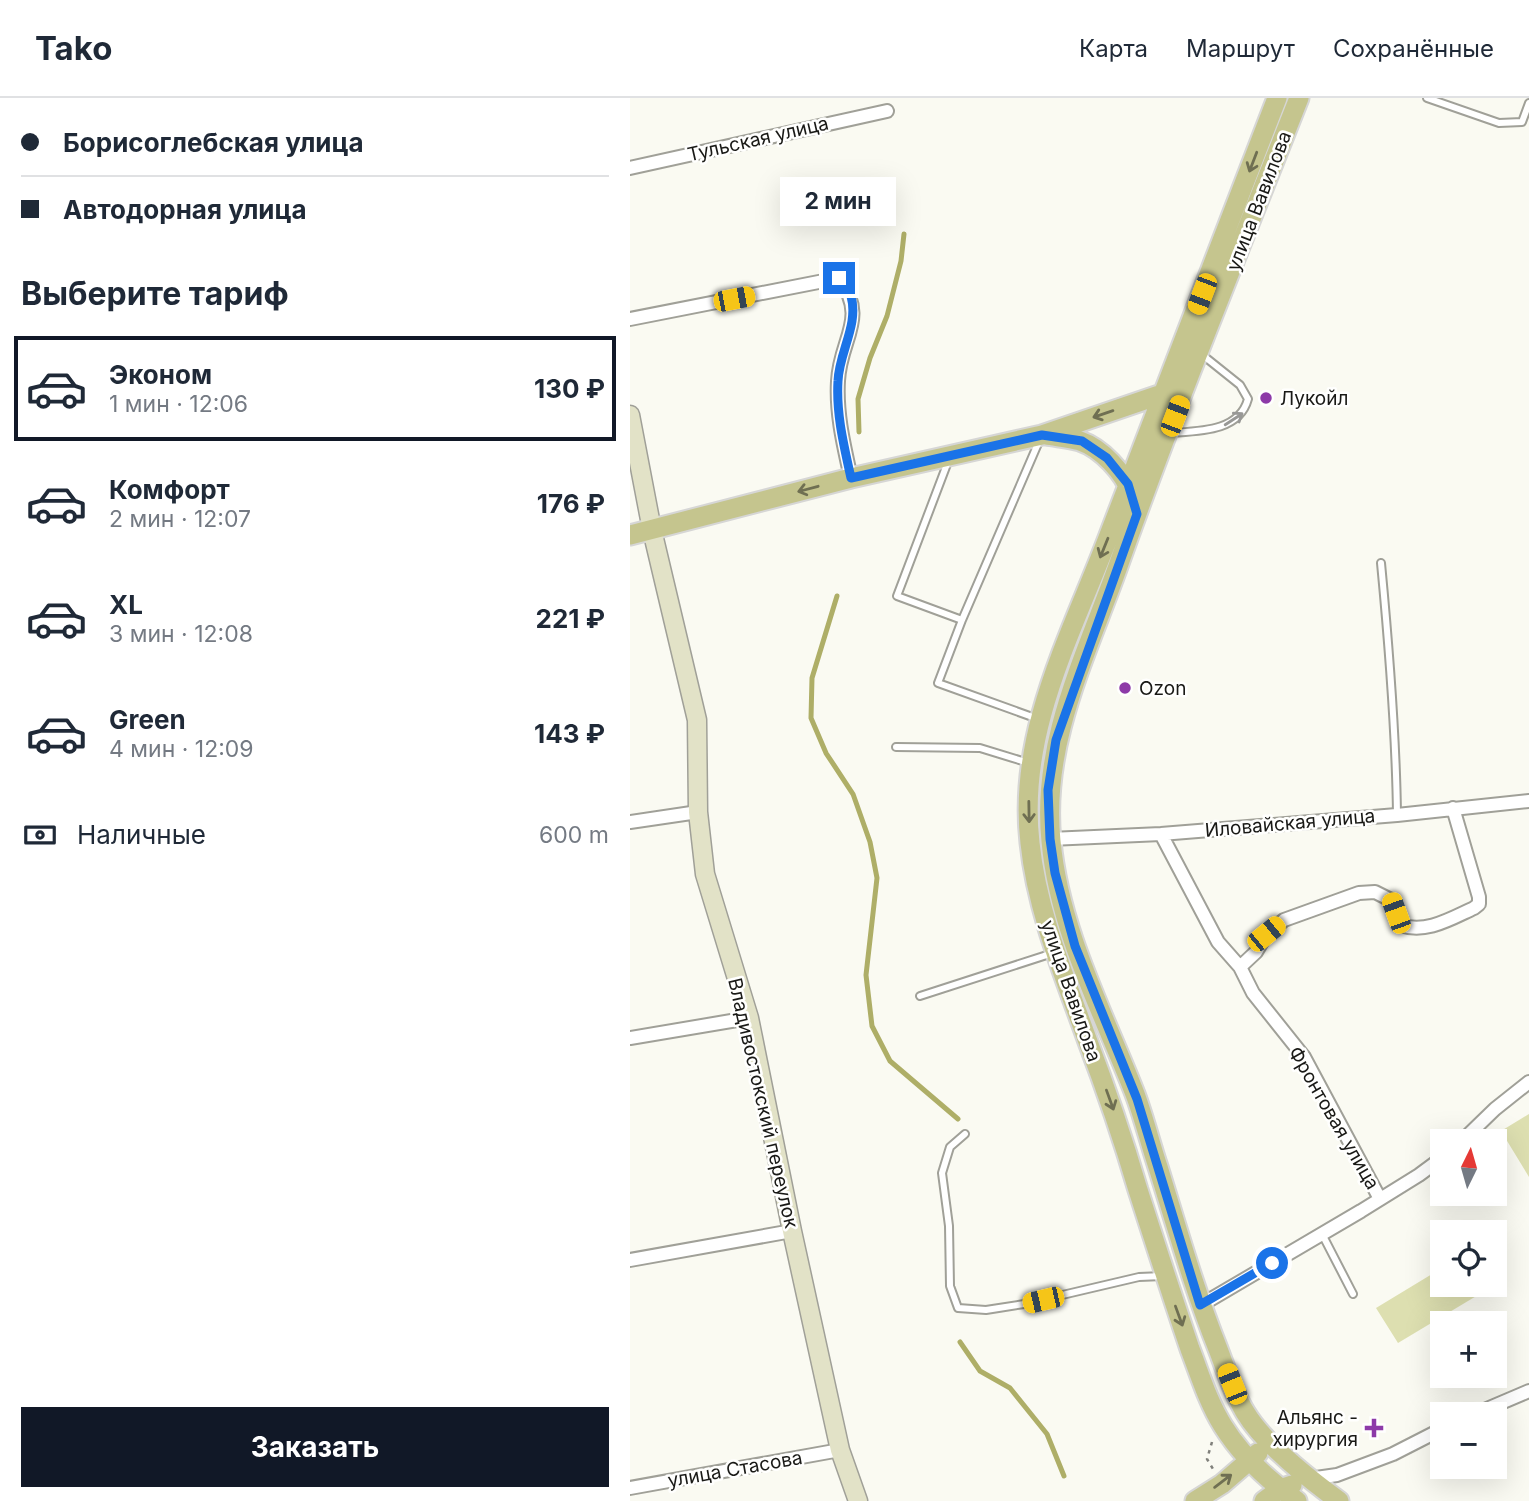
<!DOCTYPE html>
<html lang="ru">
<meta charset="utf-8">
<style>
:root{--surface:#fff;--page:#f6f6f7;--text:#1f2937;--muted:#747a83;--line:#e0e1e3;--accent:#111827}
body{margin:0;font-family:Inter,sans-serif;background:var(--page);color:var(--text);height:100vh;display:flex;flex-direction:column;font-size:26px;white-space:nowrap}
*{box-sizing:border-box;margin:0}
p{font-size:23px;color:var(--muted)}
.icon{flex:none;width:38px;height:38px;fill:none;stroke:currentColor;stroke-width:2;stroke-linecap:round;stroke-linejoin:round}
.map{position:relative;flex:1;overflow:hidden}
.drawer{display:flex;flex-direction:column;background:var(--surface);width:630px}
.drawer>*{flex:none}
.hud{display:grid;align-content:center;height:154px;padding:0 21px;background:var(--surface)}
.needle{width:46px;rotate:5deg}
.fabs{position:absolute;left:800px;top:1031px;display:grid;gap:14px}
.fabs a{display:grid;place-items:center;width:77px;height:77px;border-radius:0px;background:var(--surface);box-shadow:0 7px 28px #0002;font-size:35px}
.end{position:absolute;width:32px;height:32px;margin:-16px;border:9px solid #1a73e8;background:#fff;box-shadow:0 0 0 4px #fff}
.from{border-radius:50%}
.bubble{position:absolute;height:49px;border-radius:0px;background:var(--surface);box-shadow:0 7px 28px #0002;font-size:23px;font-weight:700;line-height:49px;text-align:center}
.car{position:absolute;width:21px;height:42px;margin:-21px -10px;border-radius:9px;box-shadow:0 0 5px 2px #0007;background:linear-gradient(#f5c518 24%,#345 0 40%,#f5c518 0 76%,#345 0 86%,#f5c518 0)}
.hud b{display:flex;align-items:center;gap:24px;height:66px;font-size:26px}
.hud b+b{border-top:2px solid var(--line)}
.hud i{width:18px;height:18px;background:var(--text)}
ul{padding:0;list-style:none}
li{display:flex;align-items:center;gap:21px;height:105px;margin:0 14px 10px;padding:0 7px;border:4px solid transparent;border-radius:0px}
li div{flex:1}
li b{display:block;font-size:26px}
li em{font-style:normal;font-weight:700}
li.active{border-color:var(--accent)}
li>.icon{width:63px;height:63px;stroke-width:1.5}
h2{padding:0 21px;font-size:32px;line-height:84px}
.pay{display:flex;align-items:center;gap:18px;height:77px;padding:0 21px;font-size:26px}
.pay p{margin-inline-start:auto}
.primary-button{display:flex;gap:14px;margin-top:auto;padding:14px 21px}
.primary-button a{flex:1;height:80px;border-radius:0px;background:var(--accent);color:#fff;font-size:28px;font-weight:700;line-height:80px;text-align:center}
header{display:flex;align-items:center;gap:42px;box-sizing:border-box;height:98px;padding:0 35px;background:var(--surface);border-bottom:2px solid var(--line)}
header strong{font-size:33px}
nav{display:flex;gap:38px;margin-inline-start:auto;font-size:24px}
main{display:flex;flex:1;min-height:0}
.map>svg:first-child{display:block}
.green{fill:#dddfb0}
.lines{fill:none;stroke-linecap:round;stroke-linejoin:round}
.stream{stroke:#aeae67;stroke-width:5}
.lane-casing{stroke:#a0a098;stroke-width:10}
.street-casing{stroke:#a0a098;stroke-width:16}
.secondary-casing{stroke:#a0a098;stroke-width:21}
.primary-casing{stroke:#d6d6d5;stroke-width:23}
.path{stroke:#80807b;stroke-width:2.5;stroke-dasharray:3.5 5;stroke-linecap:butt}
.lane{stroke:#fff;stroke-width:6}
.street{stroke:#fff;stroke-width:12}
.secondary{stroke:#e2e2c7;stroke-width:18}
.primary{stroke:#c5c58e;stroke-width:19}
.oneway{stroke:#6f6f52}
.oneway2{stroke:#989896}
.route{stroke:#1a73e8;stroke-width:9}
.poi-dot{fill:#8d3aa8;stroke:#fffffe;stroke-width:2.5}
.labels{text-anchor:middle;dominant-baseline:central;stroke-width:5;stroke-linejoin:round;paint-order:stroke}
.street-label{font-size:19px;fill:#191916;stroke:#fffffe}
.poi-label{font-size:19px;fill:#191916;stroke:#fffffe;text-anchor:start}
</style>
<header>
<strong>Tako</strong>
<nav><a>Карта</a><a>Маршрут</a><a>Сохранённые</a></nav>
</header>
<main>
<section class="drawer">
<div class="hud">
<b><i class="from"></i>Борисоглебская улица</b>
<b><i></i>Автодорная улица</b>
</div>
<h2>Выберите тариф</h2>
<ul>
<li class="active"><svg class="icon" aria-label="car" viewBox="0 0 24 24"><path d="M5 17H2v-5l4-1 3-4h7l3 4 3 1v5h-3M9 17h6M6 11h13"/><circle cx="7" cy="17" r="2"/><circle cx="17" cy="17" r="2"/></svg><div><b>Эконом</b><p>1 мин · 12:06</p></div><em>130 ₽</em></li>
<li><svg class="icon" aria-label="car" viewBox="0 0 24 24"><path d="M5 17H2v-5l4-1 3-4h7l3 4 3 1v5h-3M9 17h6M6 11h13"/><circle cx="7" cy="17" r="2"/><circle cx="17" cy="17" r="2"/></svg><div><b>Комфорт</b><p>2 мин · 12:07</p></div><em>176 ₽</em></li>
<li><svg class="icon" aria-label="car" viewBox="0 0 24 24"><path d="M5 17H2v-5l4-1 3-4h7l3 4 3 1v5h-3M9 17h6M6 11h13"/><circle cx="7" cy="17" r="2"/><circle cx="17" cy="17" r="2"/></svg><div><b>XL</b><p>3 мин · 12:08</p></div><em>221 ₽</em></li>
<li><svg class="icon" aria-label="car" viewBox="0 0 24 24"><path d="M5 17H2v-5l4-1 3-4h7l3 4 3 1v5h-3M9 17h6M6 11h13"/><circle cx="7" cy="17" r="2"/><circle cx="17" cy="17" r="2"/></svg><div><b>Green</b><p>4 мин · 12:09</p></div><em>143 ₽</em></li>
</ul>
<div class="pay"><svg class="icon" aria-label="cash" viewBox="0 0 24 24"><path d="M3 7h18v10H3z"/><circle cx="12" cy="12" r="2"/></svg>Наличные<p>600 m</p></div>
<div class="primary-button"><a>Заказать</a></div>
</section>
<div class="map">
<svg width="899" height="1403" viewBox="0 0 899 1403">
<rect width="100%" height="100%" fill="#fafaf2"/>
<!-- green -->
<path class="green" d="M899,1016v63l-28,-46z
M865,1168l8,14 -105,63 -22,-35 66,-40v16h52z"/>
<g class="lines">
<!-- stream -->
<path class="stream" d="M229,334l-1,-33 12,-41 17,-42 14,-55 3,-27
M207,498l-25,82 -1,40 15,35 27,41 17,48 7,36 -11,97 6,51 18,35 68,58
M330,1244l20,29 30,17 37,46 17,42"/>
<!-- lane casing -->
<g class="lane-casing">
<path id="lane" d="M797,0l72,25 23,-1 7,-19
M540,335c29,-2 69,-1 78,-34l-8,-14 -40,-32
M319,361l-52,137 65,24
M751,465c8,84 15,167 16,252
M408,621l-100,-36 24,-63 78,-181
M266,649l84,1 49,15
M290,898l133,-43
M335,1036l-15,13 -8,26 7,53 1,60 8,22 28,2 38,-6 115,-27 24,-1
M692,1136l31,60"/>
</g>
<!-- street casing -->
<g class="street-casing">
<path id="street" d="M0,70l257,-57
M0,221l209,-41c30,41 1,60 -1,103 -2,33 6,65 13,97
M0,724l68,-10
M531,736l57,108 22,25 13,26 51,64 76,142
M420,741l111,-5 236,-19 132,-14
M610,869l16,-15 10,-17 18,-15 75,-27 16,-1 16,8 9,25c26,9 50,-6 74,-17l5,-4v-7l-26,-89
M0,940l119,-20
M832,1043l33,-32 34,-27
M0,1162l162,-29
M571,1207l160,-94 58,-36 23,-17
M845,1316l54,-23
M679,1381l28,-4 56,-21 49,-25
M0,1390l210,-38"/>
</g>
<!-- secondary casing -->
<g class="secondary-casing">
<path id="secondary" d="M0,317l22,115 45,190 1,92 7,62 44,144 43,213 48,219 18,51"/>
</g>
<!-- primary casing -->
<g class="primary-casing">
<path id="primary" d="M647,0c-55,144 -112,288 -166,432 -38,102 -94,200 -81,313 7,68 34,132 57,196 19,50 36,100 51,151 17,53 34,106 52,159 10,26 18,53 33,77 18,29 46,55 74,75
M669,0c-62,157 -126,313 -182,471 -32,89 -76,175 -66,272 8,89 52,171 84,253 9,24 15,49 23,73 19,61 36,122 60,182 8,21 15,43 27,63 19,32 64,67 94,89
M416,337c11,2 24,3 34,6 21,7 45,32 51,53
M0,437l221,-57 191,-43 123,-42
M565,1403l27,-17 36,-31
M634,1403l16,-12 12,-4"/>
</g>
<!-- path -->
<path class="path" d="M582,1344l-5,17 6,10"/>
<!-- lane -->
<use href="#lane" class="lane"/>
<!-- street -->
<use href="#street" class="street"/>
<!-- secondary -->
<use href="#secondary" class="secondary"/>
<!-- primary -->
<use href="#primary" class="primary"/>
</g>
<!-- one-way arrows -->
<defs><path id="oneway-shaft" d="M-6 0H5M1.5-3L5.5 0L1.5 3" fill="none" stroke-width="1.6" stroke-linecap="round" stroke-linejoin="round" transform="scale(1.75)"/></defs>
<g class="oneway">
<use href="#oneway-shaft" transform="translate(623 64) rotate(111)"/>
<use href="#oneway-shaft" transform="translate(473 316) rotate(161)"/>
<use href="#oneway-shaft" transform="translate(178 391) rotate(165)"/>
<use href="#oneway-shaft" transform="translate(474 450) rotate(112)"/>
<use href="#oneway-shaft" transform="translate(399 714) rotate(89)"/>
<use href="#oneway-shaft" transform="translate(480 1002) rotate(70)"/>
<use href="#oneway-shaft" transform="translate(549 1218) rotate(70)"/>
<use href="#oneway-shaft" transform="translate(593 1383) rotate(-37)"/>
</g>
<use class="oneway2" href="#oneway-shaft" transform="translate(604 321) rotate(-33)"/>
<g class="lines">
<!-- route -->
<path class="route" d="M209,180c4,5 10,12 12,18 8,29 -12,56 -13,85 -2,33 6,65 13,97l191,-43 40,6 25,17 21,26 9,30 -81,226 -8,50 2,49 5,34 20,73 62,153 63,206 72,-42"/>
</g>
<!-- markers -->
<g class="poi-dot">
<circle cx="636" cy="300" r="7"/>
<circle cx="495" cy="590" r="7"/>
<path d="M740.5 1319.5h7v7h7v7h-7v7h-7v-7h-7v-7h7z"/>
</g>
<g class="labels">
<!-- street labels -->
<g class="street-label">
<text transform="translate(128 41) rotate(-13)">Тульская улица</text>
<text transform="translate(629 103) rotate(-69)">улица Вавилова</text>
<text transform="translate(660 725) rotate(-5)">Иловайская улица</text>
<text transform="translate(441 893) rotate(71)">улица Вавилова</text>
<text transform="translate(133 1005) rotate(77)">Владивостокский переулок</text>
<text transform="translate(704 1020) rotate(60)">Фронтовая улица</text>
<text transform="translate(105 1371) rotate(-10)">улица Стасова</text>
</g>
<!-- poi labels -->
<g class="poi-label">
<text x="650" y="300">Лукойл</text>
<text x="509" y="590">Ozon</text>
<text x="728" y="1319" text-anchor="end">Альянс -<tspan x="728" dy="22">хирургия</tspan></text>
</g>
</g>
</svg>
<div class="fabs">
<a><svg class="needle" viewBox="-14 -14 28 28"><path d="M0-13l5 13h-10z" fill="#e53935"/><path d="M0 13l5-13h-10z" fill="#747a83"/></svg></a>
<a><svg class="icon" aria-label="locate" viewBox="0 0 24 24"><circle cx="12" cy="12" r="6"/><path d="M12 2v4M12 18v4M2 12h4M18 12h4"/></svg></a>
<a>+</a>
<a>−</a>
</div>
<i class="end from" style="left:642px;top:1165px"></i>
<i class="end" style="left:209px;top:180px"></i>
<div class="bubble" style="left:150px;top:79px;width:116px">2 мин</div>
<i class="car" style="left:572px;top:196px;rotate:201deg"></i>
<i class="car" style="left:104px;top:201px;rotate:79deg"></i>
<i class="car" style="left:545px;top:318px;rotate:21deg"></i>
<i class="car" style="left:766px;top:815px;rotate:340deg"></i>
<i class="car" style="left:636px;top:836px;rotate:51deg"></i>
<i class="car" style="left:413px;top:1202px;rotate:257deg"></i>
<i class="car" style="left:602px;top:1286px;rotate:338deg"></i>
</div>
</main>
